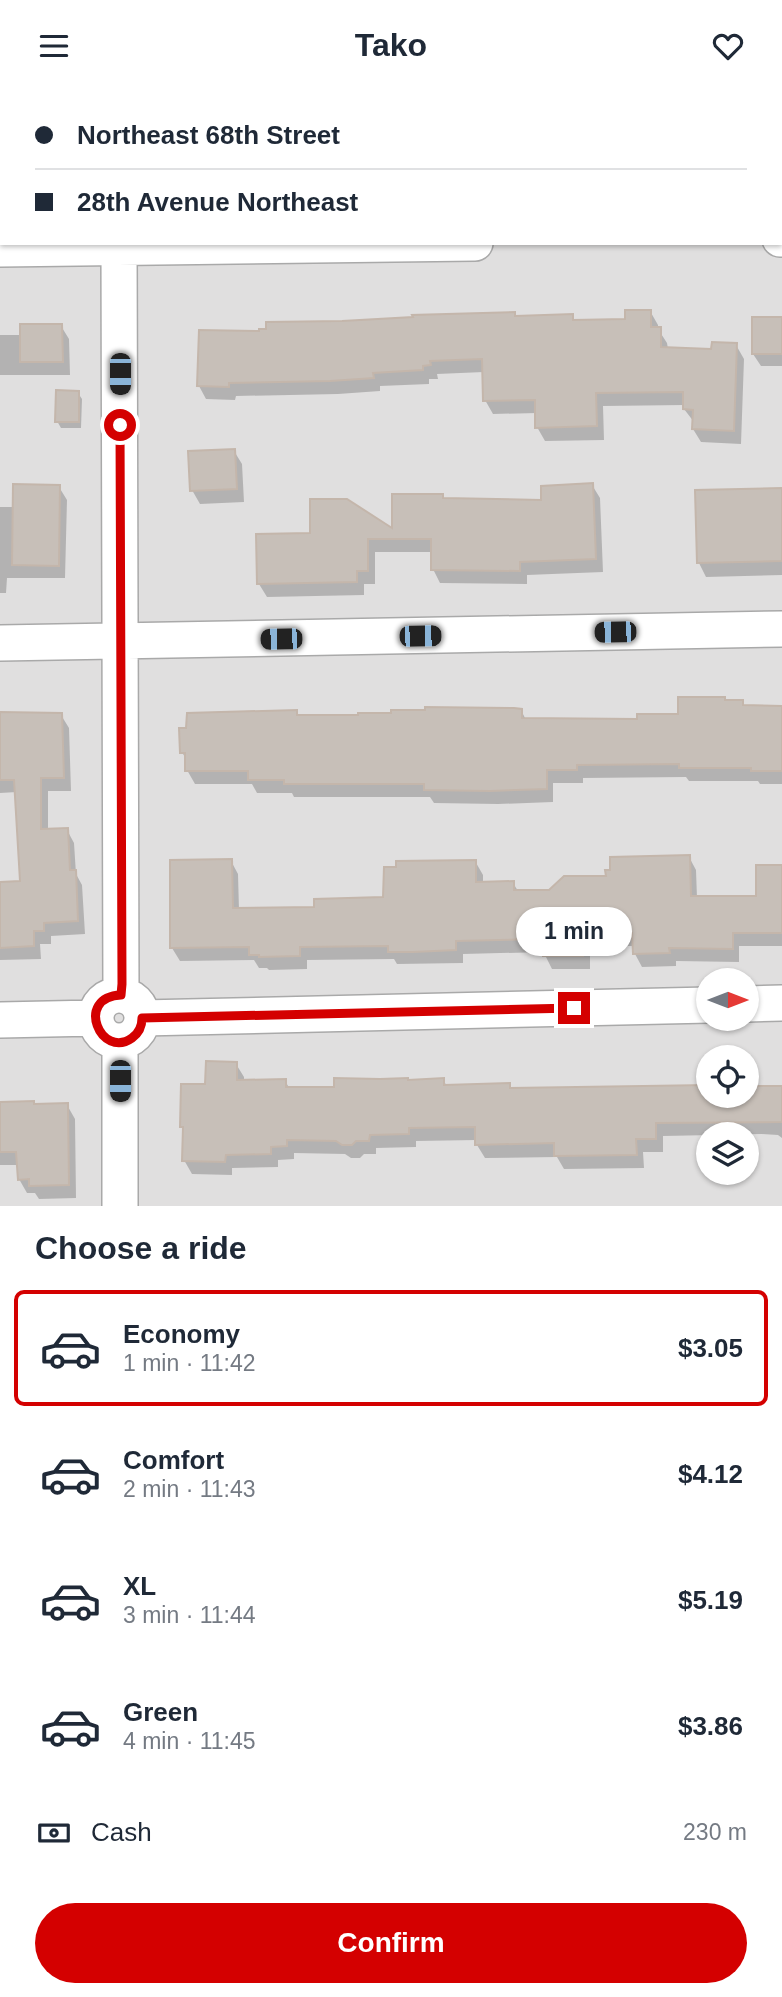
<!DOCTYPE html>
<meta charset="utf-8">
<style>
:root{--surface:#fff;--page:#f2f2f3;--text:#1f2937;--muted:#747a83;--line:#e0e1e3;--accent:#d40000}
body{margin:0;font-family:Helvetica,sans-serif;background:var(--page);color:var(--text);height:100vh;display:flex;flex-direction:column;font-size:26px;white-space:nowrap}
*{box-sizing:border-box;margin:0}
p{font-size:23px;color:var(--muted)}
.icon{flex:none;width:38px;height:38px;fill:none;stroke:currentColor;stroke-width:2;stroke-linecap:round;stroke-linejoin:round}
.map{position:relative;height:1115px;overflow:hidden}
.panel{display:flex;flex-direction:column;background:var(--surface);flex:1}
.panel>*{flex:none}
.guide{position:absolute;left:0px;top:0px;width:782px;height:154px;box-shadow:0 2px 5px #0004;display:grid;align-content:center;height:154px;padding:0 35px;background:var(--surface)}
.needle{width:46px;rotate:90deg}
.buttons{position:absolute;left:696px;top:877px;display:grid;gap:14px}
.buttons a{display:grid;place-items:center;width:63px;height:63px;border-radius:50%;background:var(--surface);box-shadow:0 2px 5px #0004;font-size:35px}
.end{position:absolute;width:32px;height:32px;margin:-16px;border:9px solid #d40000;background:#fff;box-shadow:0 0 0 4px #fff}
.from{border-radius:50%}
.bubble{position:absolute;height:49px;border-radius:24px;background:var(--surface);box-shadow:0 2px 5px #0004;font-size:23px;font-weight:700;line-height:49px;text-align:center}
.car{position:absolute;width:21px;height:42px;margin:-21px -10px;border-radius:9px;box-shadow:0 0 5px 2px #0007;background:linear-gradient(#222 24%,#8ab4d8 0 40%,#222 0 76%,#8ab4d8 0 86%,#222 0)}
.guide b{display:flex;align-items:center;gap:24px;height:66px;font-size:26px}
.guide b+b{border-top:2px solid var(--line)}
.guide i{width:18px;height:18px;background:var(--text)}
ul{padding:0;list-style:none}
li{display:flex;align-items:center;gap:21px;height:116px;margin:0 14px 10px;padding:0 21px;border:4px solid transparent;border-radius:10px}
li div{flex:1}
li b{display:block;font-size:26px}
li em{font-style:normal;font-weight:700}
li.selected{border-color:var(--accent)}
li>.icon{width:63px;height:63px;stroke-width:1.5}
h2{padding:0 35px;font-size:32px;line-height:84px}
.pay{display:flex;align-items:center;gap:18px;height:77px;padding:0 35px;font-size:26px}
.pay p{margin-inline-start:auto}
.primary-button{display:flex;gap:14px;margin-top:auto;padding:14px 35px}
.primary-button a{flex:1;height:80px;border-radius:42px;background:var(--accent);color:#fff;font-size:28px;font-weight:700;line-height:80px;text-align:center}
header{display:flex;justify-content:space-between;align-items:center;height:91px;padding:0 35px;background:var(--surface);font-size:32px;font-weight:700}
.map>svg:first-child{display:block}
.residential{fill:#e0dfdf;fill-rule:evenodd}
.shadow{fill:#0003}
.building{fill:#c7bfb8;stroke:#c4b6ab;stroke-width:2}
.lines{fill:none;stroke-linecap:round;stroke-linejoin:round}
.street-casing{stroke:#a9a9a9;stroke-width:38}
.street{stroke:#fff;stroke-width:35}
.route{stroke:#d40000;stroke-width:9}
</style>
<header><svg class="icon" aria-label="menu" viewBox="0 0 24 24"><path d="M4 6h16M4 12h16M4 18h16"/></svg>Tako<svg class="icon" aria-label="heart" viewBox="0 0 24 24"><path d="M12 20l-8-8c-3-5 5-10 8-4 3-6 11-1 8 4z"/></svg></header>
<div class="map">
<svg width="782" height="1115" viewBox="0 0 782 1115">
<rect width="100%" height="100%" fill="#f2efe9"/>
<!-- residential -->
<path class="residential" d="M0,0h782v1115h-782zM2,2h778v150h-778zM709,889h38v39h-38zM709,966h38v38h-38zM709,1043h38v39h-38z"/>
<!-- shadow -->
<path class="shadow" d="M8,0h48v2h-48z
M179,0h58v2h-58z
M290,0h50v2h-50z
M455,0h36v2h-36z
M780,11h2v72h-2z
M2,27v58h-2v-57z
M650,220l8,14v4l9,14 1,6 45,2 23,-6 8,14 -3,85 -40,-2 -8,-13 1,-7 -10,-13 1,-4 -82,1 1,34 -59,1 -8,-14v-14l-44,1 -8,-14 -1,-28 -47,2 1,5h-9v5l-49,2v5l-42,3 -102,2 -1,4 -29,-1 -7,-13 62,-53 253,-19 2,3 56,-1 3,5 52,-1z
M782,227v48h-21l-8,-12z
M61,235l8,13 1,36h-70v-40h22z
M78,302l4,6 -1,29h-20l-4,-7z
M234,360l8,13 2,38 -44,2 -8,-14z
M592,394l8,13 3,74 -76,3v9l-87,-1 -7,-14v-17h-58v32h-11v11l-97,2 -8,-13 -1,-49 135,-4 49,-35 2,4 99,1z
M59,396l8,13 -2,78h-58l-1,15h-6v-86h14z
M782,399v85l-76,2 -7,-14 -2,-71z
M724,608l2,3h16l2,5 38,1v76h-22l-2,-3h-69l-3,-4 -103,1v5h-30v19l-55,2 -64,-1 -4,-6h-136l-2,-4h-35l-5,-9h-57l-8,-14v-9l-5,-9 114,-40 3,5 222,-7 5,10h113l41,-4z
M0,623l61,1 8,13 2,63h-23v40l19,-1 7,13 2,31 6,11 3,49 -34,2v8h-11l1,15 -41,1v-77l22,-1 -5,-90 -17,1z
M689,766l7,13 1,28h61l24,-30v78h-43v16l-63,-1v5l-34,1 -7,-13 -1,-8h-42l-2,4v19h-38l-7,-14v-3l-82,2v9l-66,1 -3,-5 -87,1v9l-38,1 -2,-2h-8l-5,-8 -74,1 -8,-13 59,-87 7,13 1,36 77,-1 69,-10 90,-38 8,14v9l30,-1 5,8h32z
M236,973l8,13v5l41,-1 5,8h45l108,-9 4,6 62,-1 3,5 197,5h38l35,-7v50l-4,-3 -16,-1 -99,2v16h-20l1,16 -80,1 -7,-12 -72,1 -8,-13v-5l-61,1v6l-40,1v6h-12l-4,4h-9l-6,-4 -51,-1v6l-16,1v7l-46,1v7l-40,-1 -8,-14 1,-29 -3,-5 25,-40z
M0,1013l35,2 32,-1 8,14 1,79 -37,1 -4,-6h-8l-8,-14v-14h-19z"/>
<!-- building -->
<path class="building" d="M625,219h26v17h10v20l50,2 1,-7 25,1 -3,88 -42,-2 1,-19 -10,-1v-17l-87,1 1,33 -62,2v-28l-52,1 -1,-42 -52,2 1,4 -8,1v4l-50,3 1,5 -44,3 -101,2v4l-32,-1 2,-56 60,1v-2h7v-7l76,-1 71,-4 -1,-2 103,-3v4l58,-2v6l52,-1z
M752,226h30v37h-30z
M20,233h42l1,38h-43z
M56,299l23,1v31h-24z
M235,358l2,40 -47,2 -2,-40z
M593,392l3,76 -76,3v9l-89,-1v-31h-63v32h-11v11l-100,2 -1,-50 54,-1v-34h37l45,29v-34h51v4l98,2v-14z
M13,393l47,1 -1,81 -47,-1z
M782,397v73l-85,2 -2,-73z
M678,606h47v3h18v5l39,1v65h-31v-3h-72v-4l-102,1v5h-30v19l-57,2 -66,-1v-6h-140v-4h-36v-9h-63v-18h-5l-1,-25h7l1,-15 110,-3v5h61v-2h33v-3h34v-3l89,1 8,1v9l115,1v-5h41z
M0,621l62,1 2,65h-23v51l27,-1 2,42h6l2,51 -34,2v8h-10v15l-34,2v-66l20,-1 -6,-101h-14z
M690,764l1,41h65v-31h26v68h-49v16l-64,-1 1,5 -37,1 -1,-21h-47l-2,3v20h-40v-17l-87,2v9l-43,2h-25v-6l-88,1v9l-41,1v-2h-10v-8l-79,1v-88l62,-1 1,49 81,-1v-8l69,-2 1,-30h12v-6l80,-1v22l38,-1v9h35l15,-14h42l-1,-6h5v-13z
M206,970l31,1v18l49,-1v8h48v-9l46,1 28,-1v2l36,-2v7l66,-2v5l199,-3v10h38v-9h35v36l-126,1v16h-20l1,16 -83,1v-13l-79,2v-18l-66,1v6l-39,1 -1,6h-13l-4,4h-10l-6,-4 -49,-1v6l-16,1v7l-45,1 -1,7 -43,-1 1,-34h-3l1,-43h24z
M34,1010v3l34,-1 1,82 -40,1v-7l-11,1 -2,-28h-16v-50z"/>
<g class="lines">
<!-- street casing -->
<g class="street-casing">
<path id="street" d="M119,0v2
M780,148h2
M119,152l2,752
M0,158l475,-6
M0,552l782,-14
M96 927a23 23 0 1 1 46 0a23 23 0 1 1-46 0Z
M747,913l35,-1
M142,927l567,-13
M0,929l96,-2
M120,1115v-164"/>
</g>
<!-- street -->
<use href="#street" class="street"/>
</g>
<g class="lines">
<!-- route -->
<path class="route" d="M120,334l2,559 -1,11c-47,2 -20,65 11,43 7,-5 10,-12 10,-20l432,-10"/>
</g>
</svg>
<div class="buttons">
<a><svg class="needle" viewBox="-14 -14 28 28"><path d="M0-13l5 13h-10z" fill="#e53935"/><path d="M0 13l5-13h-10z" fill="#747a83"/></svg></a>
<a><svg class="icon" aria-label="locate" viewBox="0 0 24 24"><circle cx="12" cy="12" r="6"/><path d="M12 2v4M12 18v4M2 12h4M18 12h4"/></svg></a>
<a><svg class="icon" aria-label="layers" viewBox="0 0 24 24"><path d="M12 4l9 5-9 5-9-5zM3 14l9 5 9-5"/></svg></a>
</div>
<i class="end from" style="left:120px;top:334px"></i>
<i class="end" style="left:574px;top:917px"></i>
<div class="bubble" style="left:516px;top:816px;width:116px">1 min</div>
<i class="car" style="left:120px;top:283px;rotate:180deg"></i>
<i class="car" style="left:615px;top:541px;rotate:269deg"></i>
<i class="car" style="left:420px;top:545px;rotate:89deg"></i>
<i class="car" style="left:281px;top:548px;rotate:269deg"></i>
<i class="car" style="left:120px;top:990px;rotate:180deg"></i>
<div class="guide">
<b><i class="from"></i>Northeast 68th Street</b>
<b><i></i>28th Avenue Northeast</b>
</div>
</div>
<section class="panel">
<h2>Choose a ride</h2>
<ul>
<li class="selected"><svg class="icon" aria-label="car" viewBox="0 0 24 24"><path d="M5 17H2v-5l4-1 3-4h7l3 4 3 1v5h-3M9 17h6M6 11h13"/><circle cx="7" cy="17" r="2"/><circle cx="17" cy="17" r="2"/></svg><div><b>Economy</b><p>1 min · 11:42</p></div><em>$3.05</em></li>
<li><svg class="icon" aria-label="car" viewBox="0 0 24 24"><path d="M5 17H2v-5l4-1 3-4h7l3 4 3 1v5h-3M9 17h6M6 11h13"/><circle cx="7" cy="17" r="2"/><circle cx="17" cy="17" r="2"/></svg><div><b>Comfort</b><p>2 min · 11:43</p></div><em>$4.12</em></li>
<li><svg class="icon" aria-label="car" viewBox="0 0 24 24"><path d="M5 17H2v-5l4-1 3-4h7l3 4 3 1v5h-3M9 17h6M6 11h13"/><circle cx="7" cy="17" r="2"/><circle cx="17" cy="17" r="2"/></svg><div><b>XL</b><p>3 min · 11:44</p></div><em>$5.19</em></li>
<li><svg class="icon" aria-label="car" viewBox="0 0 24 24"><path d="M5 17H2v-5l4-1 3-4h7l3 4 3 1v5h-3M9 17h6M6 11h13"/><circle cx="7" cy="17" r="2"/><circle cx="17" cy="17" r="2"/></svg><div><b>Green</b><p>4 min · 11:45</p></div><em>$3.86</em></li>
</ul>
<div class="pay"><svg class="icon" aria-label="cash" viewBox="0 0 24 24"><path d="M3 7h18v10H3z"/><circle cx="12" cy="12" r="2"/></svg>Cash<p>230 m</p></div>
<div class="primary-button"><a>Confirm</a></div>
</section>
